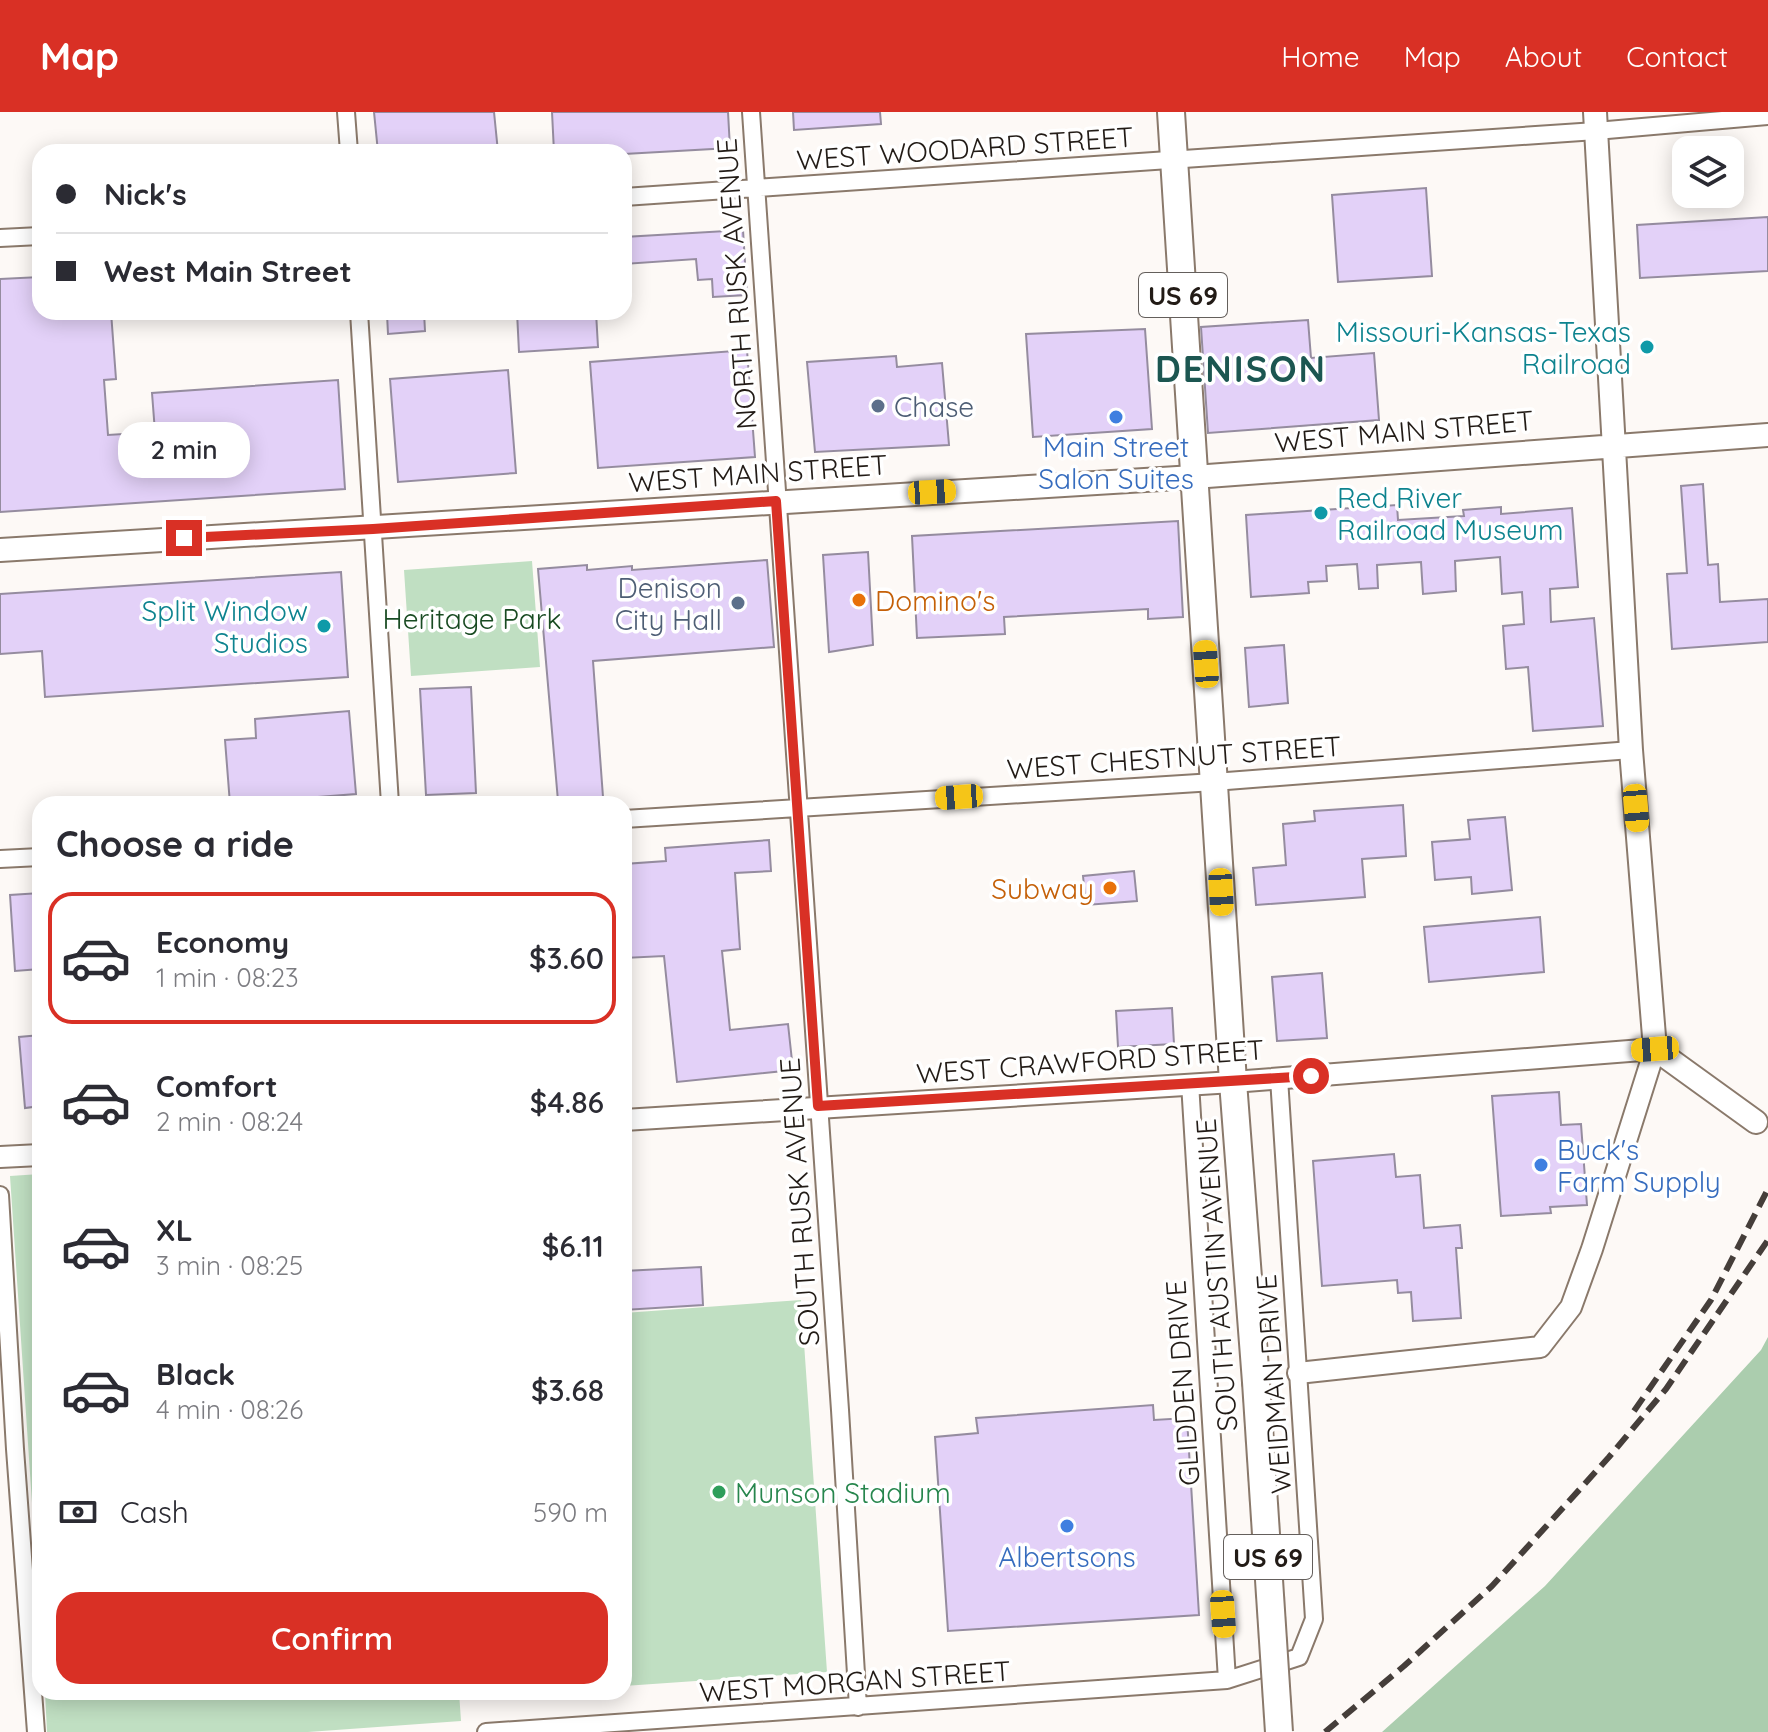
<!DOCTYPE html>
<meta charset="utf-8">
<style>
:root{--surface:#fff;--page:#f7f7f7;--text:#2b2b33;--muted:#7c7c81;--line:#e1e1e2;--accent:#d93025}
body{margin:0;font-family:Quicksand,sans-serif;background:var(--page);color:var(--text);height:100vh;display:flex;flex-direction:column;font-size:30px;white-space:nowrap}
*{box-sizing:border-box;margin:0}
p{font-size:26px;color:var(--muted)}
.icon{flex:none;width:44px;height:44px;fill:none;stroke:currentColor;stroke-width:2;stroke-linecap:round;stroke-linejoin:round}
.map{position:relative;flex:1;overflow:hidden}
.details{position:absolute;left:32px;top:684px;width:600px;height:904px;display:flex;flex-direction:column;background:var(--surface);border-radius:24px;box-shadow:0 4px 20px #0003}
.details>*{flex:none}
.banner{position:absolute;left:32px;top:32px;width:600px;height:176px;border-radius:24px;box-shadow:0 4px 20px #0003;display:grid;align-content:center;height:176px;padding:0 24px;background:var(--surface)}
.fabs{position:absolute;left:1672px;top:24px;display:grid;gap:16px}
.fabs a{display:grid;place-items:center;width:72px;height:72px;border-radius:16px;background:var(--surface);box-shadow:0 4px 20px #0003;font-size:40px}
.end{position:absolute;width:36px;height:36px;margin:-18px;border:10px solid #d93025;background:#fff;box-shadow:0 0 0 4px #fff}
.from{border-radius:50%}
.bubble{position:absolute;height:56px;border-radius:24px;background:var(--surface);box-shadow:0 4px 20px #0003;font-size:26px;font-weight:600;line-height:56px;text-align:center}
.car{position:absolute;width:24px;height:48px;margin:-24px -12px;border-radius:10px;box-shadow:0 0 6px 2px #0007;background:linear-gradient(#f5c518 24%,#345 0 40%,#f5c518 0 76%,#345 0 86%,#f5c518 0)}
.banner b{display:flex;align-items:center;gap:28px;height:76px;font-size:30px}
.banner b+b{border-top:2px solid var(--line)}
.banner i{width:20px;height:20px;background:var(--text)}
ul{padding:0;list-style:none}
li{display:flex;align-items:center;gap:24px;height:132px;margin:0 16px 12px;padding:0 8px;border:4px solid transparent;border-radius:24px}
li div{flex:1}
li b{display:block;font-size:30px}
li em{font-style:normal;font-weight:600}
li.current{border-color:var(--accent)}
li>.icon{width:72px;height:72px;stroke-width:1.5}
h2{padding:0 24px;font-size:36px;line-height:96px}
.pay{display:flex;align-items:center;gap:20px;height:88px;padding:0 24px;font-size:30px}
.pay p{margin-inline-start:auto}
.cta{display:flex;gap:16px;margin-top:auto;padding:16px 24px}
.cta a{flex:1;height:92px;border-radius:24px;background:var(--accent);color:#fff;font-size:32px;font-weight:600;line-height:92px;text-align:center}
header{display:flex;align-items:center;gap:48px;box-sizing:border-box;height:112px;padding:0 40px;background:var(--accent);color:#fff}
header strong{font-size:38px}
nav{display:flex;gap:44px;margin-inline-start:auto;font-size:28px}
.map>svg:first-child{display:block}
.green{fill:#c0dfc2}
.forest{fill:#abcdae}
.building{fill:#e3d1f8;stroke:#958c9f;stroke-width:2}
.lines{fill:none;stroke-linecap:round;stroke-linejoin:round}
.minor-casing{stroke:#8a796b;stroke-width:20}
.tertiary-casing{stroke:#8a796b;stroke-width:24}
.secondary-casing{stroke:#8a796b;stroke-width:26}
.trunk-casing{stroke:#8a796b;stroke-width:30}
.minor{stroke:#fff;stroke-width:16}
.tertiary{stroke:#fff;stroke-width:20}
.secondary{stroke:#fff;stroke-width:22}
.trunk{stroke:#fff;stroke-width:26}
.rail{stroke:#453e3a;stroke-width:6;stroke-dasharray:16 8;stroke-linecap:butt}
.trunk-bridge-casing{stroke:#8a796b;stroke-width:30;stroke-linecap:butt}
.trunk-bridge{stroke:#fff;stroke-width:26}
.route{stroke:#d93025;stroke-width:10}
.culture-dot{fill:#0f9aa8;stroke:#fff;stroke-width:3}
.service-dot{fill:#5c6f8a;stroke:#fff;stroke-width:3}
.shop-dot{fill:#3f7fe0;stroke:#fff;stroke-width:3}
.food-dot{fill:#e8710a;stroke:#fff;stroke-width:3}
.leisure-dot{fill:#2e9e5b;stroke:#fff;stroke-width:3}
.labels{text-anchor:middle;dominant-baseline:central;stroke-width:7;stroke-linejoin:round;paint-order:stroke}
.shield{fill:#fff;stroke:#645f5c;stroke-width:2}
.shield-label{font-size:26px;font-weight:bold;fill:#221b16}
.street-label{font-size:28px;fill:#221b16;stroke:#fff}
.culture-label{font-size:28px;fill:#0d838f;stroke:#fff;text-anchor:end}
.service-label{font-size:28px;fill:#4e5e75;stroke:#fff;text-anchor:start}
.shop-label{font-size:28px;fill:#366cbe;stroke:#fff}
.food-label{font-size:28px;fill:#c56008;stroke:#fff;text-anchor:start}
.park-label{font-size:28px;fill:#194b22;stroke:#fff}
.leisure-label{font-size:28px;fill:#27864d;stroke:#fff;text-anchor:start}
.district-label{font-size:36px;font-weight:bold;letter-spacing:2px;fill:#1c5651;stroke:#fff}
</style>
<header>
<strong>Map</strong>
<nav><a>Home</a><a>Map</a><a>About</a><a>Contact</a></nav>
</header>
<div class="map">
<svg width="1768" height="1620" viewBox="0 0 1768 1620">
<rect width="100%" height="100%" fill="#fdf9f6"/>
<!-- green -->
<path class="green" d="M532,449l8,106 -129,9 -7,-106z
M40,1062v448l-30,-446z
M801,1188l26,372 -203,14v-373z
M45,1580h414l2,29 -153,11h-261z"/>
<!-- forest -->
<path class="forest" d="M1768,1225v395h-386l163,-146 216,-236z"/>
<!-- building -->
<path class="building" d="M374,0h120l4,40h-120z
M552,0h176l2,36 -106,6 -70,-2z
M793,0h87l1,12 -87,6z
M1426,76l6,88 -94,6 -6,-87z
M1768,105v54l-128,7 -3,-53z
M743,118l4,65 -34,2 -1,-18 -14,1 -2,-21 -72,5v-27z
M40,165v35h71l5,67 -12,1 4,55 47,-3 -3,-39 186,-13 7,109 -345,23v-233z
M424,200l1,19 -37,3 -1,-20z
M517,200h79l2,35 -79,5z
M1308,208l3,38 63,-5 5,67 -171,13 -7,-106z
M1145,217l7,100 -119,8 -7,-103z
M747,238l8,107 -157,11 -8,-106z
M896,244l1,11 45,-4 7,82 -134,7 -8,-90z
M508,258l8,103 -118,9 -8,-103z
M1703,372l5,81 10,-1 2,38 48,-3v43l-96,7 -5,-75 20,-1 -6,-87z
M1397,393l1,15 66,-4 -1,-6 38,-3v7l71,-6 6,79 -28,2 1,33 43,-4 9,108 -70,5 -5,-64 -22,2 -3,-43 21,-2 -2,-32 -20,2 -2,-37 -45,4 1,30 -33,3 -2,-32 -44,3 1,23 -19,1 -2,-25 -31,2 1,15 -19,1 1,11 -58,4 -5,-82z
M1178,409l5,96 -35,2v-10l-144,8 1,17 -88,4 -5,-102z
M868,440l5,93 -44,7 -6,-97z
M767,448l7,87 -181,14 10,136 -45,4 -20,-232 49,-4v5l45,-4v4z
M341,460l7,105 -303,20 -3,-46 -42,3v-60z
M1284,533l4,58 -39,4 -4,-59z
M471,575l5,106 -50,2 -6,-106z
M349,599l7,83 -126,10 -5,-64 31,-2 -1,-19z
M1403,693l3,51 -44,3 3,38 -109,8 -3,-37 33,-3 -3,-41 32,-3 -1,-10z
M1505,705l7,73 -40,4 -1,-17 -36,3 -3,-38 38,-3 -2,-19z
M769,728l2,31 -36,2 5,76 -18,2 8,79 58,-6 5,46 -116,12 -13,-126 -40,2v-94l42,-3 -1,-13z
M1134,759l3,30 -51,4 -3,-29z
M40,781v76l-25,2 -5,-76z
M1540,805l4,55 -115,10 -5,-55z
M1322,861l5,65 -50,3 -5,-64z
M1172,896l2,36 -56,3 -2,-36z
M40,923v71l-15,2 -6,-71z
M1559,980l2,33 20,-1 6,81 -37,2 1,6 -50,3 -9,-120z
M1394,1042l2,23 24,-2 4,53 36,-3 2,23h-6l5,70 -48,3 -2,-29 -13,1 -1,-13 -75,6 -9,-125z
M701,1155l2,38 -79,5v-39z
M1153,1293l1,15 33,-2 12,197 -251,16 -13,-194 43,-4 -2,-15z"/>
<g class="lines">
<!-- minor casing -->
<g class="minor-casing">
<path id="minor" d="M346,0l3,40
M751,0l89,1298 18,297
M624,85l972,-66 172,-15
M0,126l40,-2
M359,200l31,492
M624,707l590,-37 417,-32
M0,747l40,-2
M1190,971l37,597
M0,1083l15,254 21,283
M486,1620l741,-52 72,-23 15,-38 -35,-541"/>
</g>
<!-- tertiary casing -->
<g class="tertiary-casing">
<path id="tertiary" d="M624,1008l609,-38 422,-33 -63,200 -21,58 -31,40 -242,26
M0,1045l40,-2"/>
</g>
<!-- secondary casing -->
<g class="secondary-casing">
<path id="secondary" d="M1595,0l36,638 24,299 101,73
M0,438l1194,-73 574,-42"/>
</g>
<!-- trunk casing -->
<g class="trunk-casing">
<path id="trunk" d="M1171,0l62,970 23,300"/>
</g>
<!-- minor -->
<use href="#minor" class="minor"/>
<!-- tertiary -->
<use href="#tertiary" class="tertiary"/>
<!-- secondary -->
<use href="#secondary" class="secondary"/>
<!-- trunk -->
<use href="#trunk" class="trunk"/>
<!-- rail -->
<path class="rail" d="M1634,1299l77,-111 57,-111
M1325,1620l79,-66 88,-80 117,-129 57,-68 102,-149"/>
<!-- trunk-bridge casing -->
<g class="trunk-bridge-casing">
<path id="trunk-bridge" d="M1256,1270l23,350"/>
</g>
<!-- trunk-bridge -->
<use href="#trunk-bridge" class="trunk-bridge"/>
</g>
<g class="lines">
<!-- route -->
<path class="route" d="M184,426l189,-9 403,-28 42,605 493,-30"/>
</g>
<!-- markers -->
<g class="culture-dot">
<circle cx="1647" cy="235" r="8"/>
<circle cx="1321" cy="401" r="8"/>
<circle cx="324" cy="514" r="8"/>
</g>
<g class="service-dot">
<circle cx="878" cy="294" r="8"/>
<circle cx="738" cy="491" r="8"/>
</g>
<g class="shop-dot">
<circle cx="1116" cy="305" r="8"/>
<circle cx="1541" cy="1053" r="8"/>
<circle cx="1067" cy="1414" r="8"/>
</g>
<g class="food-dot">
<circle cx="859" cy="488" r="8"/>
<circle cx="1110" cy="776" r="8"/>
</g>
<circle class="leisure-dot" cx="719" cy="1380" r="8"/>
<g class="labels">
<!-- shield labels -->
<g class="shield">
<rect x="1139" y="161" width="88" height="44" rx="6"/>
<rect x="1224" y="1423" width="88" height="44" rx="6"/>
</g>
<g class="shield-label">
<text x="1183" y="183">US 69</text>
<text x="1268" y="1445">US 69</text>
</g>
<!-- street labels -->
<g class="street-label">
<text transform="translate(965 36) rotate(-4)">WEST WOODARD STREET</text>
<text transform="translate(736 172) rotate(-94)">NORTH RUSK AVENUE</text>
<text transform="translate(1404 319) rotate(-5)">WEST MAIN STREET</text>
<text transform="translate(758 361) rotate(-4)">WEST MAIN STREET</text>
<text transform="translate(1174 645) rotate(-4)">WEST CHESTNUT STREET</text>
<text transform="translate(1090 949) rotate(-4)">WEST CRAWFORD STREET</text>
<text transform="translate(799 1090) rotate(-94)">SOUTH RUSK AVENUE</text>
<text transform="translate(1216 1163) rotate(-94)">SOUTH AUSTIN AVENUE</text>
<text transform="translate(1182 1271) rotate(-94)">GLIDDEN DRIVE</text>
<text transform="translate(1273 1272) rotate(-94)">WEIDMAN DRIVE</text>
<text transform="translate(855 1569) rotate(-4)">WEST MORGAN STREET</text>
</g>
<!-- culture labels -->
<g class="culture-label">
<text x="1631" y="219">Missouri-Kansas-Texas<tspan x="1631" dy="32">Railroad</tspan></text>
<text x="1337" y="385" text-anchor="start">Red River<tspan x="1337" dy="32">Railroad Museum</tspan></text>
<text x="308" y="498">Split Window<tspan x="308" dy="32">Studios</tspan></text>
</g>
<!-- service labels -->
<g class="service-label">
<text x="894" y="294">Chase</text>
<text x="722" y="475" text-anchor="end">Denison<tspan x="722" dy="32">City Hall</tspan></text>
</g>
<!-- shop labels -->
<g class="shop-label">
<text x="1116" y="334">Main Street<tspan x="1116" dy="32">Salon Suites</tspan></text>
<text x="1557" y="1037" text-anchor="start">Buck's<tspan x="1557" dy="32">Farm Supply</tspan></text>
<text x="1067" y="1444">Albertsons</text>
</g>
<!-- food labels -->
<g class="food-label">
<text x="875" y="488">Domino's</text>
<text x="1094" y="776" text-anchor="end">Subway</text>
</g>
<!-- park labels -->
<g class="park-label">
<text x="472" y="506">Heritage Park</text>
</g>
<!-- leisure labels -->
<g class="leisure-label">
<text x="735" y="1380">Munson Stadium</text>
</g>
<!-- district labels -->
<g class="district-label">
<text x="1241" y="256">DENISON</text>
</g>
</g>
</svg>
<div class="fabs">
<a><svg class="icon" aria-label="layers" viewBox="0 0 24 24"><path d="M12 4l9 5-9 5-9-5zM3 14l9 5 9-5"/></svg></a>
</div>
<i class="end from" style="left:1311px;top:964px"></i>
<i class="end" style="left:184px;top:426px"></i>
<div class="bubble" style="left:118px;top:310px;width:132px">2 min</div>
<i class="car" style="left:932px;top:380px;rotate:87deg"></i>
<i class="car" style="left:1206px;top:552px;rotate:356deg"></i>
<i class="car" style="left:959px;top:685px;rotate:266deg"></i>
<i class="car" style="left:1636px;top:696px;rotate:175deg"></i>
<i class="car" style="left:1221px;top:780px;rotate:177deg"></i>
<i class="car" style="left:1655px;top:937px;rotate:266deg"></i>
<i class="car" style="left:1223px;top:1502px;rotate:176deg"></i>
<div class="banner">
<b><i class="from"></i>Nick's</b>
<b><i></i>West Main Street</b>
</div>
<section class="details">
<h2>Choose a ride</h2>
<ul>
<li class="current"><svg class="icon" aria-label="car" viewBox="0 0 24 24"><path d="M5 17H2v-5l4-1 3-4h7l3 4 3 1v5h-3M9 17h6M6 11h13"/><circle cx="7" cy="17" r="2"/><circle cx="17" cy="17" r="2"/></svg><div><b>Economy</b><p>1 min · 08:23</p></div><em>$3.60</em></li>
<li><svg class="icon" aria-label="car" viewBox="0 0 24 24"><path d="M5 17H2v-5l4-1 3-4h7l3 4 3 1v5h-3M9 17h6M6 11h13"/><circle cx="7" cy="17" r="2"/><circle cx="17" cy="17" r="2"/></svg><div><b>Comfort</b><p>2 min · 08:24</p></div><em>$4.86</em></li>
<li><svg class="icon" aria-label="car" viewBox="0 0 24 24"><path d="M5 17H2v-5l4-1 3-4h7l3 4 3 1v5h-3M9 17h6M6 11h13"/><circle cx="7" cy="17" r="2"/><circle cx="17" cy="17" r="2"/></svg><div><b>XL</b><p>3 min · 08:25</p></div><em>$6.11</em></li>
<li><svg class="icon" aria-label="car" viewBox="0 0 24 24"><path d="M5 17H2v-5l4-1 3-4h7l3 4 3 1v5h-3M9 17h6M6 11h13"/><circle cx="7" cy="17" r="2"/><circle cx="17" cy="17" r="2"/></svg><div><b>Black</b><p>4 min · 08:26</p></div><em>$3.68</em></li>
</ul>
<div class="pay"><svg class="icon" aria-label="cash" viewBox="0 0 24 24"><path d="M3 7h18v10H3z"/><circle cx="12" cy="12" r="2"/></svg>Cash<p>590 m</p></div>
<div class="cta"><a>Confirm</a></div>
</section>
</div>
